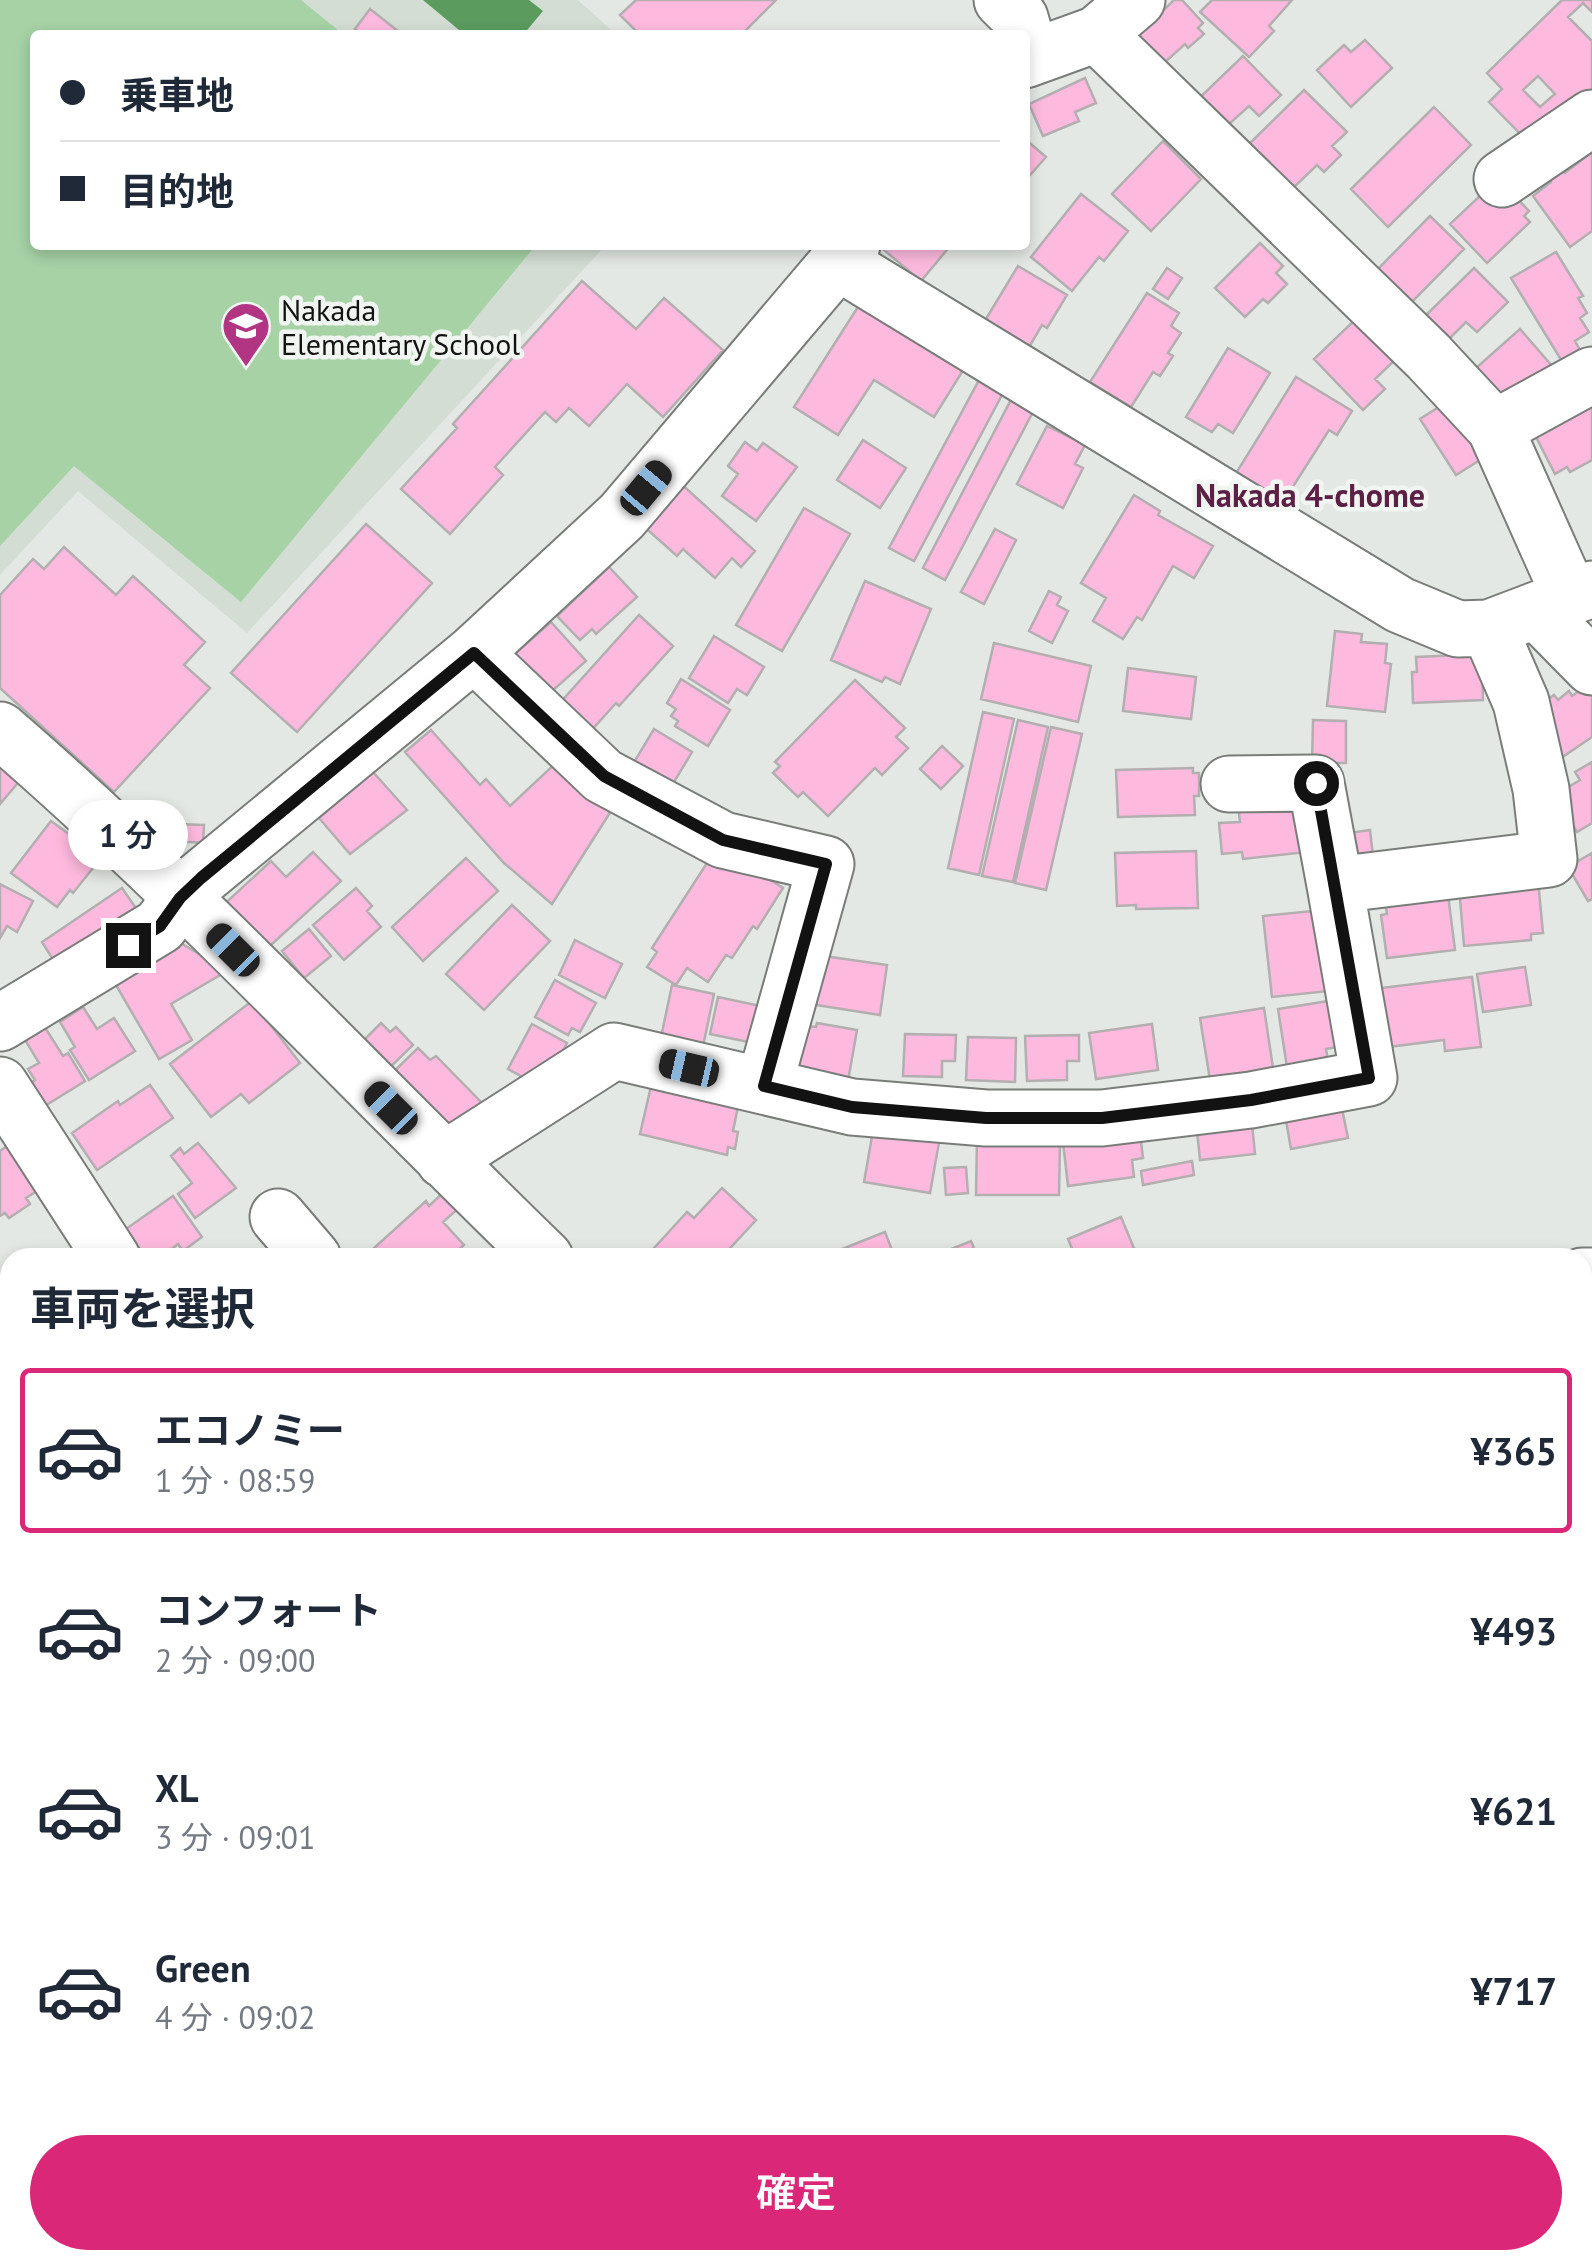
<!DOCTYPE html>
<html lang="ja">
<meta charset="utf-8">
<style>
:root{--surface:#fff;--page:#f2f2f3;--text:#1f2937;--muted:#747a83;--line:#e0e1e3;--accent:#db2777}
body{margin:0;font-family:"PT Sans","Noto Sans JP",sans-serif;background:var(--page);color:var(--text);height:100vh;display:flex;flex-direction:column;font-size:38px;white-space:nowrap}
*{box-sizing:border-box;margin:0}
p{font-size:32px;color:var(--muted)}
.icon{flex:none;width:55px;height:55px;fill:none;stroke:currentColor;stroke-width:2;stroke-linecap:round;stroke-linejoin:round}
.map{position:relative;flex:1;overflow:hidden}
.panel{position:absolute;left:0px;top:1248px;width:1592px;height:1022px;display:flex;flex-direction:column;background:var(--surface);border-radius:30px 30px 0 0;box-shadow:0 5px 15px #0003}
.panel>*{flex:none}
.guide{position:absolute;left:30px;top:30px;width:1000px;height:220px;border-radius:10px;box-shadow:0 5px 15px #0003;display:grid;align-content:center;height:220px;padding:0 30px;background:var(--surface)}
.end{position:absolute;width:45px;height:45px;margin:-22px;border:12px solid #111211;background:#fff;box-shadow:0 0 0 5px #fff}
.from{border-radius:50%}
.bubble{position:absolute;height:70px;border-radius:35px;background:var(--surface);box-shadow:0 5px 15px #0003;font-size:32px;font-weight:600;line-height:70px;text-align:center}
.car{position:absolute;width:30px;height:60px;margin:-30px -15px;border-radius:12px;box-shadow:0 0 8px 2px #0007;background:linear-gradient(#222 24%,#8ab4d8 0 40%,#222 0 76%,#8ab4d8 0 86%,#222 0)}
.guide b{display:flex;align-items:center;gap:35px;height:95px;font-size:38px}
.guide b+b{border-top:2px solid var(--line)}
.guide i{width:25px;height:25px;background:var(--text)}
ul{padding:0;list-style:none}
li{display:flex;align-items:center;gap:30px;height:165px;margin:0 20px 15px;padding:0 10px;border:5px solid transparent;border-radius:10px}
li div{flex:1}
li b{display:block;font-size:38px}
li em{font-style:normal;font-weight:600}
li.current{border-color:var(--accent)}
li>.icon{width:90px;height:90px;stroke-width:1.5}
h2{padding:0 30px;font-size:45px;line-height:120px}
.cta{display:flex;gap:20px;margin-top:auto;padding:20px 30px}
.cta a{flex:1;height:115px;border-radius:60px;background:var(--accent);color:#fff;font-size:40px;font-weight:600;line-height:115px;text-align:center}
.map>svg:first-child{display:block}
.built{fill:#d3ddd3}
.green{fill:#a6d2a6}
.water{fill:#5b9b5e}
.building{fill:#fdbade;stroke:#b3aeb0;stroke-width:2.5;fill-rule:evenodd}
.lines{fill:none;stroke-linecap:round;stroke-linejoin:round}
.minor-casing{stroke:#797d79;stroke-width:59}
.path{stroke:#898b89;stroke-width:6;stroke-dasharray:5 5;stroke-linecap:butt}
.minor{stroke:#fff;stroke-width:55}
.route{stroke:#111211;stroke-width:12}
.labels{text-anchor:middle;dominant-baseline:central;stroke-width:9;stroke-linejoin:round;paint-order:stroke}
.poi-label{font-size:30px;fill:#111211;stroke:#f1f5f1;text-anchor:start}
.neighbourhood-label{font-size:32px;font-weight:bold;fill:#5c2045;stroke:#f1f5f1}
</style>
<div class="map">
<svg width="1592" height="2268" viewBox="0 0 1592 2268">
<rect width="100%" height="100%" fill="#e4e8e4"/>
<!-- built -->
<path class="built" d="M0,0h578l39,35h-582v210h571l-359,388 -169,-142 -78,84z
M1592,1949v178l-9,-12v-162z"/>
<!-- green -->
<path class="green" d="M0,0h301l43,35h-309v210h501l-295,357 -167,-136 -74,80z"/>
<!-- water -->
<path class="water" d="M423,0h106l14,11 -20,24h-58z"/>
<!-- building -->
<path class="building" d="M636,0h140l-35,35h-101l-20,-20z
M1174,0h8l21,23 -5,5 6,6 -16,14 -3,-4 -32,29 -26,-28z
M1212,0h80l-23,26 5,5 -25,26 -49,-45z
M1562,0h30v12l-9,-9 -15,14 24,24v57l-54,54 -49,-50 13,-13 -15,-16zM1538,76l17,18 -15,13 -17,-17z
M370,9l33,26h-40l-8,-6z
M1365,40l27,28 -41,39 -34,-37 27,-25 7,7z
M1243,56l38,39 -22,21 -10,-10 -31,28 -27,-28z
M1085,78l11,25 -21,9 4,9 -36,15 -14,-32z
M1304,90l43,42 -15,14 9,9 -17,17 -7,-7 -27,26 -44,-44z
M1434,107l37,38 -83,82 -37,-38z
M1025,139l21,18 -21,24z
M1163,141l38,38 -50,52 -39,-37z
M1592,152v79l-22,16 -37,-51 18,-14 -2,-3 13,-10 3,4z
M1498,179l31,32 -5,5 6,6 -43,41 -37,-39z
M1081,194l47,37 -24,30 -5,-4 -27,34 -41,-34z
M1430,216l34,33 -55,56 -34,-33z
M1260,243l23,23 -7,7 11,11 -19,19 -5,-4 -18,18 -30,-29z
M878,245h73l-30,36z
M1556,252l27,44 -5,2 9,15 -7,5 9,14 -14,9 6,11 -18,11 -52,-85z
M1018,266l49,29 -20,33 -5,-3 -17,29 -44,-27z
M1167,268l15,10 -14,21 -15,-10z
M1474,268l34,34 -31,30 -11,-10 -23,23 -24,-23z
M582,281l54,48 28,-31 59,52 -60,67 -36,-33 -38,42 -20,-18 -13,14 -11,-10 -50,55 8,8 -53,59 -49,-45 56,-61 -4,-4z
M1147,293l32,20 -8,13 10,7 -13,20 5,3 -13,20 -7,-4 -22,35 -41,-25z
M863,299l104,65 -33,53 -60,-37 -36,55 -44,-28z
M1359,316l39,41 -23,22 10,10 -22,21 -49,-51z
M1520,329l32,37 -51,31 -25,-29z
M1228,348l42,25 -37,60 -15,-9 -6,8 -26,-15z
M1296,377l56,34 -15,24 -8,-5 -49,77 -47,-29z
M979,380l24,13 -89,168 -25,-13z
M1014,394l22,12 -91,174 -22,-12z
M1450,400l33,58 -27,17 -36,-56z
M1592,400v60l-22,12 -3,-5 -12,7 -22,-43z
M1047,426l38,19 -10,19 8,4 -20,40 -46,-24z
M863,440l43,28 -26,40 -43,-28z
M745,442l12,9 6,-8 34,24 -41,54 -34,-25 16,-22 -10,-8z
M678,481l77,70 -14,16 -9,-9 -17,20 -32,-29 -6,7 -37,-33z
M1134,495l26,16 -2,4 55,31 -19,32 -21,-12 -31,54 -5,-3 -14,22 -30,-18 13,-23 -25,-15z
M804,508l46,26 -68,117 -46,-26z
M366,524l66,59 -135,149 -66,-59z
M995,529l21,11 -32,64 -23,-12z
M64,547l52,48 17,-19 72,66 -21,23 26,23 -96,104 -114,-104v-93l33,-36 11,10z
M609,567l28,30 -41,37 -4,-5 -12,11 -23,-24z
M865,581l66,28 -31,75 -15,-7 -3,5 -51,-22z
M1049,591l12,6 -4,8 11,6 -16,32 -23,-12z
M639,615l34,31 -54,60 -3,-3 -26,29 -31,-28z
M551,622l35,39 -43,38 -35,-39z
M1335,631l27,3 -1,8 26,2 -2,19 6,1 -6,48 -58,-6z
M714,636l50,31 -17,28 -10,-6 -9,14 -39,-25z
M994,643l97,23 -13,56 -97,-23z
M1482,654l1,46 -70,3 -1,-31h5l-1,-15z
M1128,668l68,9 -5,42 -68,-8z
M681,679l49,31 -22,36 -33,-20 3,-5 -7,-5 5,-7 -9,-6z
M855,680l50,48 -9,9 12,11 -26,27 -7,-7 -47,48 -25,-24 -5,5 -25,-24 7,-7 -5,-4z
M1588,685l4,5v47l-31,21 -20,-54 13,-9 4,5 11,-9 3,5z
M983,712l31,7 -35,156 -31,-7z
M1018,720l30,7 -35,155 -31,-6z
M1313,720l33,1v42h-34z
M1051,727l31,7 -36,156 -31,-7z
M654,729l38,23 -24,40 -38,-23z
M431,730l49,55 6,-6 24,27 48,-45 60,39 -66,104 -48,-41 -99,-111z
M942,746l21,20 -22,23 -21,-20z
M0,757l23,20 -23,27z
M1592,762v61l-15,9 -22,-37 25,-15 -5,-8z
M1193,768v5h6v23h-5l1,19 -77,2 -2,-47z
M373,772l34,38 -57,44 -31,-36z
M1301,799l6,53 -64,7 -1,-7 -20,2 -3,-31 21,-1 -2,-17z
M51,821l29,21 -4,5 21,16 -24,30 -3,-3 -13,17 -46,-34z
M177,824l27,1 -1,18 -27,-2z
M1370,830l3,26 -22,3 -2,-26z
M718,846l65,42 -26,41 -4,-3 -21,32 -6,-3 -18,27 -21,-14 -11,17 -29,-18 10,-15 -5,-4z
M1196,851l2,57 -62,1v-4l-19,1 -2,-53z
M313,852l28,29 -81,74 -42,-45 53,-49 15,16z
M1592,853v46l-4,2 -20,-34z
M466,858l32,33 -75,70 -31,-34z
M1538,880l5,53 -12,1v6l-67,6 -5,-59z
M0,884l33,17 -16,31 -10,-6 -7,12z
M122,888l22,32 -90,41 -12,-19z
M356,888l16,18 -5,5 14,16 -37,33 -31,-35z
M1448,895l7,55 -68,8 -6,-43 6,-1 -2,-12z
M512,905l38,36 -66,69 -38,-36z
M1312,911l2,17h7l8,63 -57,6 -9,-81z
M309,929l22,27 -27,22 -22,-27z
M575,940l47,24 -17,34 -46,-23z
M179,942l48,29 -56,33 21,36 -33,19 -46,-79z
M824,956l63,9 -7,50 -64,-10z
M1525,967l6,38 -48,7 -6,-38z
M1472,977l9,70 -36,4 -1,-11 -64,8 -7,-59z
M555,980l41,23 -16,29 -8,-4 -4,7 -33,-18z
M672,985l42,9 -12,57 -42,-9z
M718,997l52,11 -7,37 -53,-11z
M1341,999l7,46 -22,4 2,12 -41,6 -9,-58z
M252,1001l48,62 -51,40 -8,-9 -30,23 -41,-53z
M83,1007l14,22 17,-11 21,33 -46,29 -19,-30 5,-3 -15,-25z
M1264,1008l9,60 -21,3 2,8 -43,7 -11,-68z
M381,1023l9,9 6,-5 17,18 -34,33 -26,-27z
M817,1023l40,7 -9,51 -56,-9 7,-47 17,2z
M532,1024l35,19 -24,45 -35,-19z
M1152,1024l6,46 -62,9 -7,-46z
M44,1026l19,30 5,-3 17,28 -50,31 -14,-23 14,-9 -7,-11 11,-6 -15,-25z
M905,1034l51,1 -1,26h-13v16l-39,-1z
M1079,1035v26h-12v19l-40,1 -2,-45z
M968,1037l48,1 -1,44 -49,-2z
M418,1048l12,12 6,-4 45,46 -38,36 -57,-59z
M652,1082l87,20 -6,29 5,1 -3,17 -7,-2 -1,8 -87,-21z
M150,1085l23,33 -76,52 -25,-37 46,-32 2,4z
M1341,1104l7,34 -57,11 -6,-34z
M1252,1124l3,30 -55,6 -3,-29z
M874,1125l66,12 -10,56 -66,-11z
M1140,1133l3,25 -11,2 2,17 -66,9 -5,-44z
M977,1136l83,7 -1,52h-83z
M198,1143l38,45 -41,30 -17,-24 14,-11 -21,-27 9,-8 4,6z
M10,1144l30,45 -14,9 4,6 -21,14 -4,-5 -5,3v-65z
M1192,1161l2,14 -51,10 -2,-14z
M966,1167l2,26 -22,2 -2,-27z
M722,1188l34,32 -35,38h-76l42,-46 7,6z
M446,1190l15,16 -18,16 21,23 -14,13h-87l63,-57 3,5z
M173,1196l29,41 -19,14 -5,-7 -18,14h-14l-20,-29z
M1121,1217l17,41h-62l-8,-19z
M885,1232l10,26h-62l-1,-5z
M971,1241l7,17h-49z
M10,1409v43l-8,3 -2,-41z
M1582,1657l9,61 -9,1z
M5,1665l5,11v31l-10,5v-44z
M10,1737v55l-10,-16v-33z
M1592,1810v49l-10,-14v-29z
M7,2012l3,14v50l-5,1 1,4 -6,1v-69z
M67,2260h80l2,8h-100l-1,-4z
M377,2260h116l-7,8h-116z
M1123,2260h44l3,8h-44z"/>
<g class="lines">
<!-- minor casing -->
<g class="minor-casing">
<path id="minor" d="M1002,0l18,18 11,38
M1097,34l331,322 67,72 75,168
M1025,60l72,-26 40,-34
M1502,179l90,-61
M838,262l562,343 58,24 31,-1 103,-39
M1495,428l97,-53
M1536,610l56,57
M474,653l129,123 120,64 103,24 -62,222
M0,730c191,165 363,352 545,528
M1229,784l87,-1 19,102
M0,1023l160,-97 20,-28 21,-20 273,-225 148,-137 230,-271
M0,1085l112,173
M444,1160l170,-109 238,56 134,11h116l149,-18 118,-22 -34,-193 214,-26 -8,-70 -20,-87 -32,-74
M278,1217l35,41
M1582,1276h10
M1582,1504l10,-3
M1582,1559l10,-4
M0,1645l10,-2
M1582,1783l10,-1
M0,1987l10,-1
M0,2136l10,-4
M0,2183l10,-4
M749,2260l3,8
M1070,2260l3,8"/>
</g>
<!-- path -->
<path class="path" d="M1582,2134l10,9"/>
<!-- minor -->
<use href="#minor" class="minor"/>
</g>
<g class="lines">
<!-- route -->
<path class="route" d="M128,945l32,-19 20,-28 21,-20 273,-225 130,123 119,64 103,24 -62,222 88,21 134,11h116l149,-18 118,-22 -53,-295"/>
</g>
<!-- icons -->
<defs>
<g id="school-pin" transform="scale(2.5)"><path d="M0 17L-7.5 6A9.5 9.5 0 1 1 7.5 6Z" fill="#b23584" stroke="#f1f5f1"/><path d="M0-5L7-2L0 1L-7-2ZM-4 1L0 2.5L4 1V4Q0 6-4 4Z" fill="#fff"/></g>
</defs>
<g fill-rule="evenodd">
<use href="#school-pin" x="246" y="326"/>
</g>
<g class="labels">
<!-- poi labels -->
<g class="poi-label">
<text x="281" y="309">Nakada<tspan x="281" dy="34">Elementary School</tspan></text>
</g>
<!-- neighbourhood labels -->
<g class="neighbourhood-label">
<text x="1310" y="495">Nakada 4-chome</text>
</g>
</g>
</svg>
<i class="end from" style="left:1316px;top:783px"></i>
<i class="end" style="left:128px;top:945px"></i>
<div class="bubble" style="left:68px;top:800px;width:120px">1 分</div>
<i class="car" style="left:646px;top:488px;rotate:40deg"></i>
<i class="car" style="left:233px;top:950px;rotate:315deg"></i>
<i class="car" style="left:689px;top:1068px;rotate:283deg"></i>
<i class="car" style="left:391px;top:1108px;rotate:315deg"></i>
<div class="guide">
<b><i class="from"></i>乗車地</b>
<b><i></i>目的地</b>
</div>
<section class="panel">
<h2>車両を選択</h2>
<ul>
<li class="current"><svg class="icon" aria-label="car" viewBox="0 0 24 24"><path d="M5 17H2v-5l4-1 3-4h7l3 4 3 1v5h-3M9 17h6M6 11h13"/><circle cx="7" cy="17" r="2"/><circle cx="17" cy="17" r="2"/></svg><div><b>エコノミー</b><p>1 分 · 08:59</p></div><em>¥365</em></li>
<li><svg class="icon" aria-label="car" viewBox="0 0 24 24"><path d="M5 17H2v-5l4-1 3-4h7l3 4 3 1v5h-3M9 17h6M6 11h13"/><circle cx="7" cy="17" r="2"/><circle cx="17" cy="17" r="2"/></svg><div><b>コンフォート</b><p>2 分 · 09:00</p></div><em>¥493</em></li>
<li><svg class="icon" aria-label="car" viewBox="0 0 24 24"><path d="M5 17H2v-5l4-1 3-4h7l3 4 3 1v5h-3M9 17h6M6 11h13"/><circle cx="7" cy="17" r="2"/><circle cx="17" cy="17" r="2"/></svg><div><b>XL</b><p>3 分 · 09:01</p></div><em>¥621</em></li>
<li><svg class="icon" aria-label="car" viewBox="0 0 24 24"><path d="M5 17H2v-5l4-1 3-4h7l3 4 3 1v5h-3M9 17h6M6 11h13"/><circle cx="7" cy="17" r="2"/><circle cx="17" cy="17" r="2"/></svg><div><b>Green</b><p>4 分 · 09:02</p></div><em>¥717</em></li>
</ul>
<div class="cta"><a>確定</a></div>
</section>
</div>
